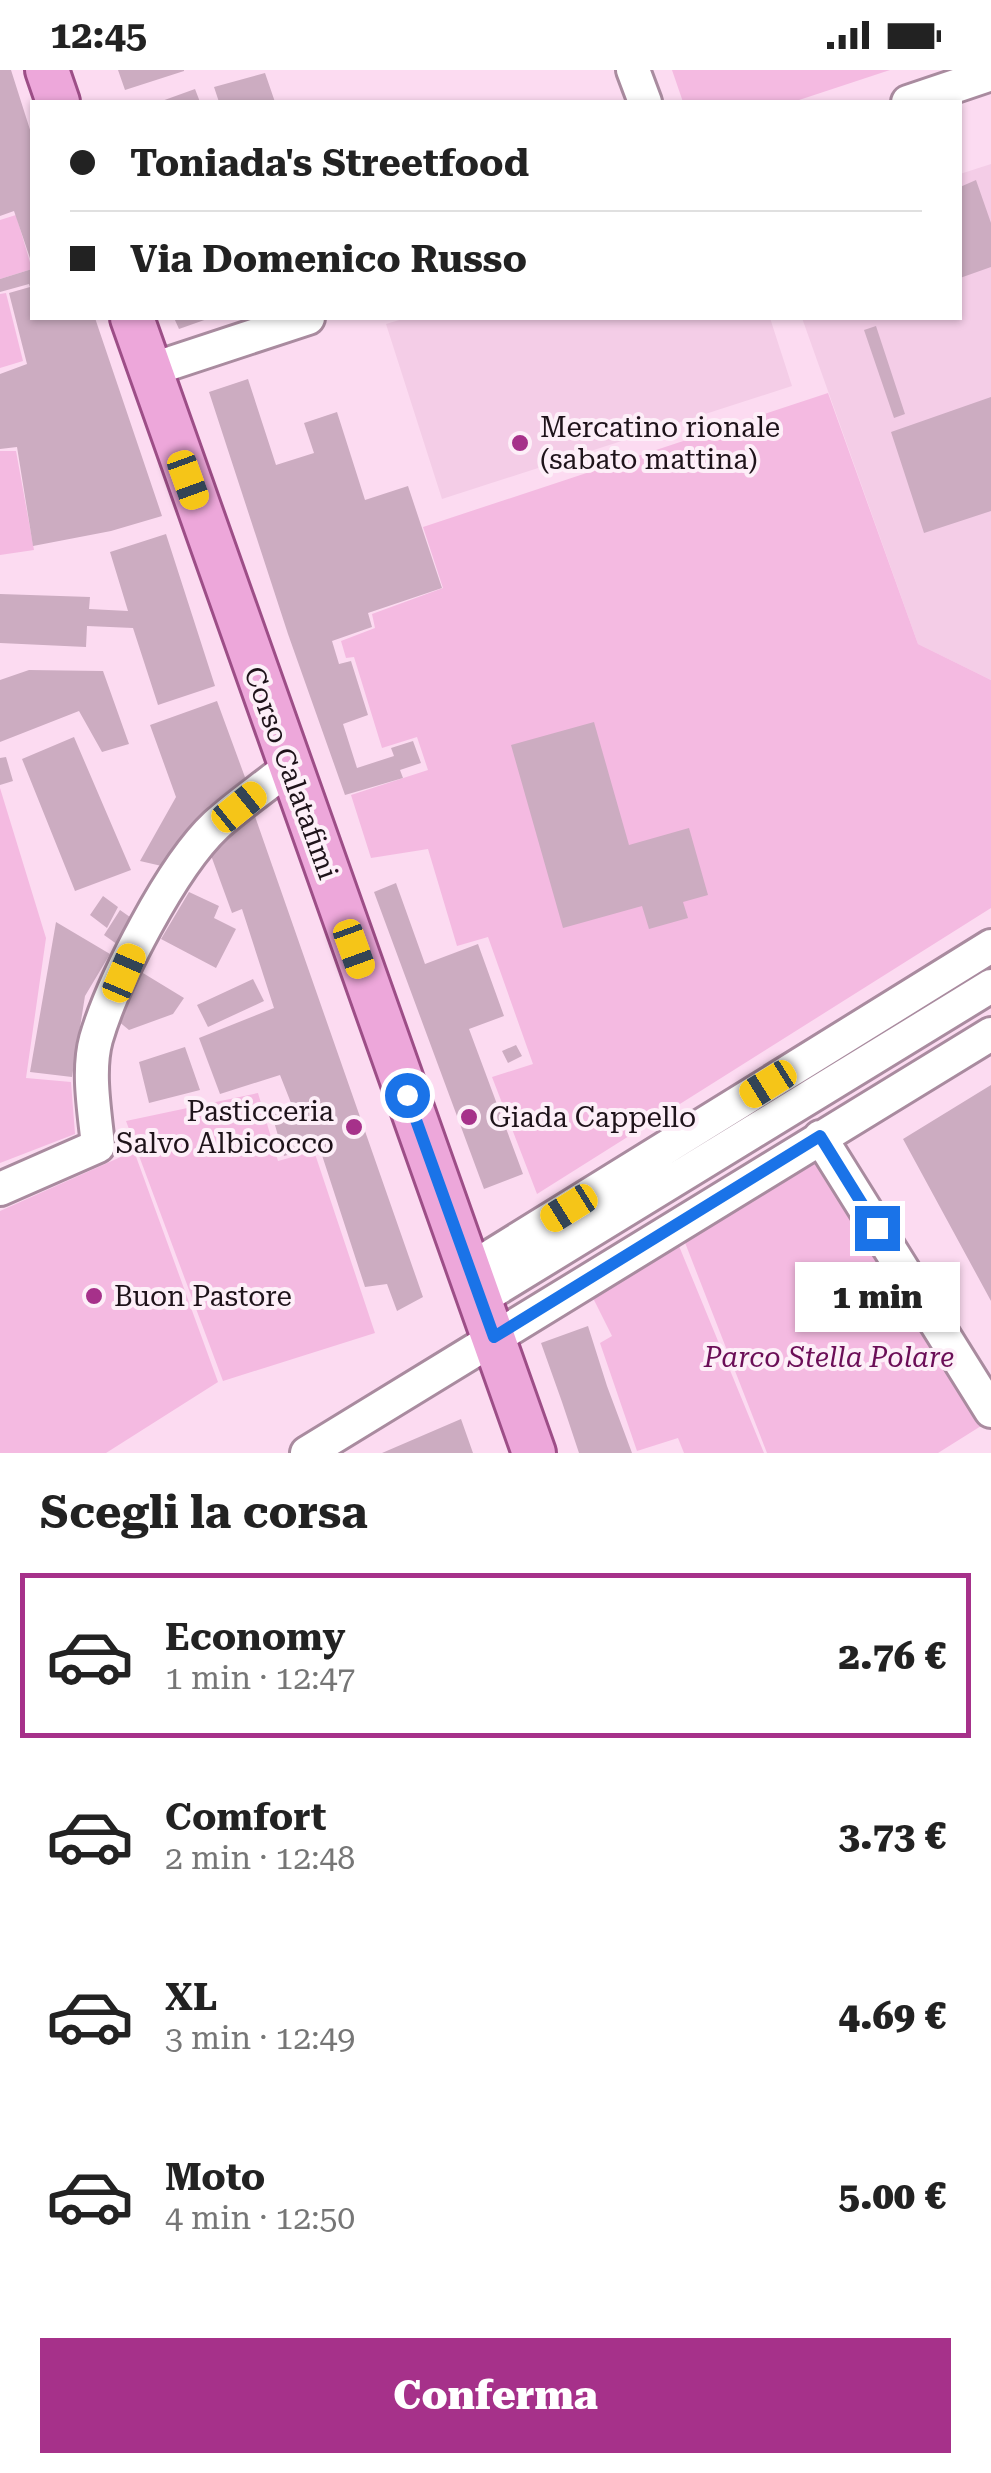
<!DOCTYPE html>
<html lang="it">
<meta charset="utf-8">
<style>
:root{--surface:#fff;--page:#f2f2f2;--text:#222;--muted:#767676;--line:#e0e0e0;--accent:#a6318a}
body{margin:0;font-family:"Roboto Serif",serif;background:var(--page);color:var(--text);height:100vh;display:flex;flex-direction:column;font-size:38px;white-space:nowrap}
*{box-sizing:border-box;margin:0}
p{font-size:32px;color:var(--muted)}
.icon{flex:none;width:55px;height:55px;fill:none;stroke:currentColor;stroke-width:2;stroke-linecap:round;stroke-linejoin:round}
.map{position:relative;height:1383px;overflow:hidden}
.sheet{display:flex;flex-direction:column;background:var(--surface);flex:1}
.sheet>*{flex:none}
.banner{position:absolute;left:30px;top:30px;width:932px;height:220px;border-radius:0px;box-shadow:0 2px 8px #0004;display:grid;align-content:center;height:220px;padding:0 40px;background:var(--surface)}
.end{position:absolute;width:45px;height:45px;margin:-22px;border:12px solid #1a73e8;background:#fff;box-shadow:0 0 0 5px #fff}
.from{border-radius:50%}
.bubble{position:absolute;height:70px;border-radius:0px;background:var(--surface);box-shadow:0 2px 8px #0004;font-size:32px;font-weight:800;line-height:70px;text-align:center}
.car{position:absolute;width:30px;height:60px;margin:-30px -15px;border-radius:12px;box-shadow:0 0 8px 2px #0007;background:linear-gradient(#f5c518 24%,#345 0 40%,#f5c518 0 76%,#345 0 86%,#f5c518 0)}
.banner b{display:flex;align-items:center;gap:35px;height:95px;font-size:38px}
.banner b+b{border-top:2px solid var(--line)}
.banner i{width:25px;height:25px;background:var(--text)}
ul{padding:0;list-style:none}
li{display:flex;align-items:center;gap:30px;height:165px;margin:0 20px 15px;padding:0 20px;border:5px solid transparent;border-radius:0px}
li div{flex:1}
li b{display:block;font-size:38px}
li em{font-style:normal;font-weight:800}
li.active{border-color:var(--accent)}
li>.icon{width:90px;height:90px;stroke-width:1.5}
h2{padding:0 40px;font-size:45px;line-height:120px}
.cta{display:flex;gap:20px;margin-top:auto;padding:20px 40px}
.cta a{flex:1;height:115px;border-radius:0px;background:var(--accent);color:#fff;font-size:40px;font-weight:800;line-height:115px;text-align:center}
.status{display:flex;justify-content:space-between;align-items:center;height:70px;padding:0 50px;background:var(--surface);direction:ltr}
.status svg{height:28px;fill:currentColor}
.map>svg:first-child{display:block}
.built{fill:#f4cde7}
.green{fill:#f4bae1}
.building{fill:#ccacc1}
.lines{fill:none;stroke-linecap:round;stroke-linejoin:round}
.minor-casing{stroke:#a98b9f;stroke-width:38}
.major-casing{stroke:#9d4e87;stroke-width:48}
.minor{stroke:#fff;stroke-width:32}
.major{stroke:#eda7da;stroke-width:42}
.route{stroke:#1a73e8;stroke-width:12}
.poi-dot{fill:#a6318a;stroke:#fdeff8;stroke-width:4}
.labels{text-anchor:middle;dominant-baseline:central;stroke-width:8;stroke-linejoin:round;paint-order:stroke}
.poi-label{font-size:28px;fill:#1e131a;stroke:#fdeff8;text-anchor:start}
.street-label{font-size:28px;fill:#1e131a;stroke:#fdeff8}
.park-label{font-size:28px;font-style:italic;fill:#6b0e57;stroke:#fdeff8}
</style>
<div class="status"><b>12:45</b><svg viewBox="0 0 49 12"><path d="M0 12V9h3v3zM5 12V6h3v6zM10 12V3h3v9zM15 12V0h3v12zM26 1h20v11H26zM47 4h2v5h-2z"/></svg></div>
<div class="map">
<svg width="991" height="1383" viewBox="0 0 991 1383">
<rect width="100%" height="100%" fill="#fcdbf1"/>
<!-- built -->
<path class="built" d="M991,94v516l-73,-36 -116,-326h158v-144z
M406,248h364l22,68 -350,113 -56,-175z"/>
<!-- green -->
<path class="green" d="M672,0h218l-97,32h-110z
M16,145l16,54 -32,10v-59z
M6,223l17,68 -23,7v-74z
M828,323l90,251 73,36v228l-454,286 -45,-117 41,-13 -45,-127 -31,9 -29,-97 -57,9 -20,-63 77,-25 -11,-33 -35,11 -28,-91 -8,1 -5,-17 34,-13 -3,-14 71,-26 -20,-61z
M0,381h16l18,99 -34,5z
M0,718l46,150 -20,140 45,4 4,52 -75,29z
M258,1023l20,68 36,-10 61,182 -152,48 -97,-260z
M134,1081l84,231 -112,71h-106v-242z
M813,1087l168,269 -43,27h-171l-83,-213z
M679,1176l85,207h-80l-6,-15 -41,13 -37,-108 12,-7 -19,-38z"/>
<!-- building -->
<path class="building" d="M0,0h11l21,66v128l-18,-53 -14,5z
M118,0h66v1l-59,19z
M265,3l10,29h-56l-5,-15z
M195,19l5,13h-41z
M976,110l15,43v44l-31,11v-91z
M32,199v49h63l67,198 -51,15 -78,15 -16,-99 -17,2v-75l27,-10 -18,-71 21,-6 -1,-3 -29,8v-13z
M174,248h36l-31,11z
M876,256l29,88 -11,4 -30,-88z
M248,309l28,86 38,-12 -10,-30 33,-11 28,88 43,-14 34,102 -74,25 4,14 -40,14 7,23 12,-3 17,54 -25,9 14,44 37,-12 -3,-8 22,-7 8,22 -21,7 3,8 -58,17 -57,-161 -79,-242z
M991,327v114l-67,22 -33,-101z
M166,464l49,152 -57,19 -25,-77 -46,-2 -1,21 -86,-4v-49l90,3 -1,12 39,2 -18,-59z
M29,600l74,1 26,73 -27,8 -23,-41 -79,31v-62z
M217,631l29,79 -37,26 -43,61 -26,-6 36,-64 -26,-72z
M594,652l35,123 60,-17 19,67 -25,7 5,16 -39,11 -7,-23 -79,22 -52,-183z
M74,667l57,133 -56,21 -53,-132z
M6,687l7,24 -13,4v-27z
M251,735l172,492 -26,14 -10,-27 -22,3 -46,-141 -35,10 -12,-41 21,-7 -13,-33 -60,19 -21,-56 75,-30 -32,-99 -10,4 -23,-63z
M396,813l29,81 53,-20 26,72 -35,13 54,145 -39,15 -110,-297z
M189,822l30,14 -5,12 22,11 -20,39 -55,-29z
M103,826l15,11 -11,21 -17,-13z
M120,840l17,12 -16,25 -17,-12z
M56,852l54,32 -25,42 -13,81 -42,-5z
M138,900l46,28 -11,16 -44,16 -17,-14z
M253,909l11,22 -56,26 -11,-22z
M516,975l6,11 -14,7 -6,-12z
M185,977l15,43 -51,13 -10,-41z
M991,1015v216l-88,-162z
M588,1256l19,60 25,67h-53l-17,-51 -21,-59z
M461,1349l12,34h-91z"/>
<g class="lines">
<!-- minor casing -->
<g class="minor-casing">
<path id="minor" d="M633,0l12,32
M908,32l83,-28
M150,300l158,-52
M820,1067l171,274
M0,1119l98,-43c-3,-33 -11,-74 -2,-107 17,-58 76,-173 120,-214 23,-21 49,-38 73,-58
M470,1199l521,-323
M480,1229l511,-313
M307,1383l684,-419"/>
</g>
<!-- major casing -->
<g class="major-casing">
<path id="major" d="M47,0l11,32
M132,248l402,1135"/>
</g>
<!-- minor -->
<use href="#minor" class="minor"/>
<!-- major -->
<use href="#major" class="major"/>
</g>
<g class="lines">
<!-- route -->
<path class="route" d="M407,1025l87,242 326,-201 57,92"/>
</g>
<!-- markers -->
<g class="poi-dot">
<circle cx="520" cy="373" r="10"/>
<circle cx="469" cy="1047" r="10"/>
<circle cx="354" cy="1057" r="10"/>
<circle cx="94" cy="1226" r="10"/>
</g>
<g class="labels">
<!-- poi labels -->
<g class="poi-label">
<text x="540" y="357">Mercatino rionale<tspan x="540" dy="32">(sabato mattina)</tspan></text>
<text x="334" y="1041" text-anchor="end">Pasticceria<tspan x="334" dy="32">Salvo Albicocco</tspan></text>
<text x="489" y="1047">Giada Cappello</text>
<text x="114" y="1226">Buon Pastore</text>
</g>
<!-- street labels -->
<g class="street-label">
<text transform="translate(291 703) rotate(70)">Corso Calatafimi</text>
</g>
<!-- park labels -->
<g class="park-label">
<text x="829" y="1287">Parco Stella Polare</text>
</g>
</g>
</svg>
<i class="end from" style="left:407px;top:1025px"></i>
<i class="end" style="left:877px;top:1158px"></i>
<div class="bubble" style="left:795px;top:1192px;width:165px">1 min</div>
<i class="car" style="left:188px;top:410px;rotate:160deg"></i>
<i class="car" style="left:239px;top:737px;rotate:51deg"></i>
<i class="car" style="left:354px;top:879px;rotate:160deg"></i>
<i class="car" style="left:124px;top:903px;rotate:23deg"></i>
<i class="car" style="left:768px;top:1014px;rotate:238deg"></i>
<i class="car" style="left:569px;top:1138px;rotate:238deg"></i>
<div class="banner">
<b><i class="from"></i>Toniada's Streetfood</b>
<b><i></i>Via Domenico Russo</b>
</div>
</div>
<section class="sheet">
<h2>Scegli la corsa</h2>
<ul>
<li class="active"><svg class="icon" aria-label="car" viewBox="0 0 24 24"><path d="M5 17H2v-5l4-1 3-4h7l3 4 3 1v5h-3M9 17h6M6 11h13"/><circle cx="7" cy="17" r="2"/><circle cx="17" cy="17" r="2"/></svg><div><b>Economy</b><p>1 min · 12:47</p></div><em>2.76 €</em></li>
<li><svg class="icon" aria-label="car" viewBox="0 0 24 24"><path d="M5 17H2v-5l4-1 3-4h7l3 4 3 1v5h-3M9 17h6M6 11h13"/><circle cx="7" cy="17" r="2"/><circle cx="17" cy="17" r="2"/></svg><div><b>Comfort</b><p>2 min · 12:48</p></div><em>3.73 €</em></li>
<li><svg class="icon" aria-label="car" viewBox="0 0 24 24"><path d="M5 17H2v-5l4-1 3-4h7l3 4 3 1v5h-3M9 17h6M6 11h13"/><circle cx="7" cy="17" r="2"/><circle cx="17" cy="17" r="2"/></svg><div><b>XL</b><p>3 min · 12:49</p></div><em>4.69 €</em></li>
<li><svg class="icon" aria-label="car" viewBox="0 0 24 24"><path d="M5 17H2v-5l4-1 3-4h7l3 4 3 1v5h-3M9 17h6M6 11h13"/><circle cx="7" cy="17" r="2"/><circle cx="17" cy="17" r="2"/></svg><div><b>Moto</b><p>4 min · 12:50</p></div><em>5.00 €</em></li>
</ul>
<div class="cta"><a>Conferma</a></div>
</section>
